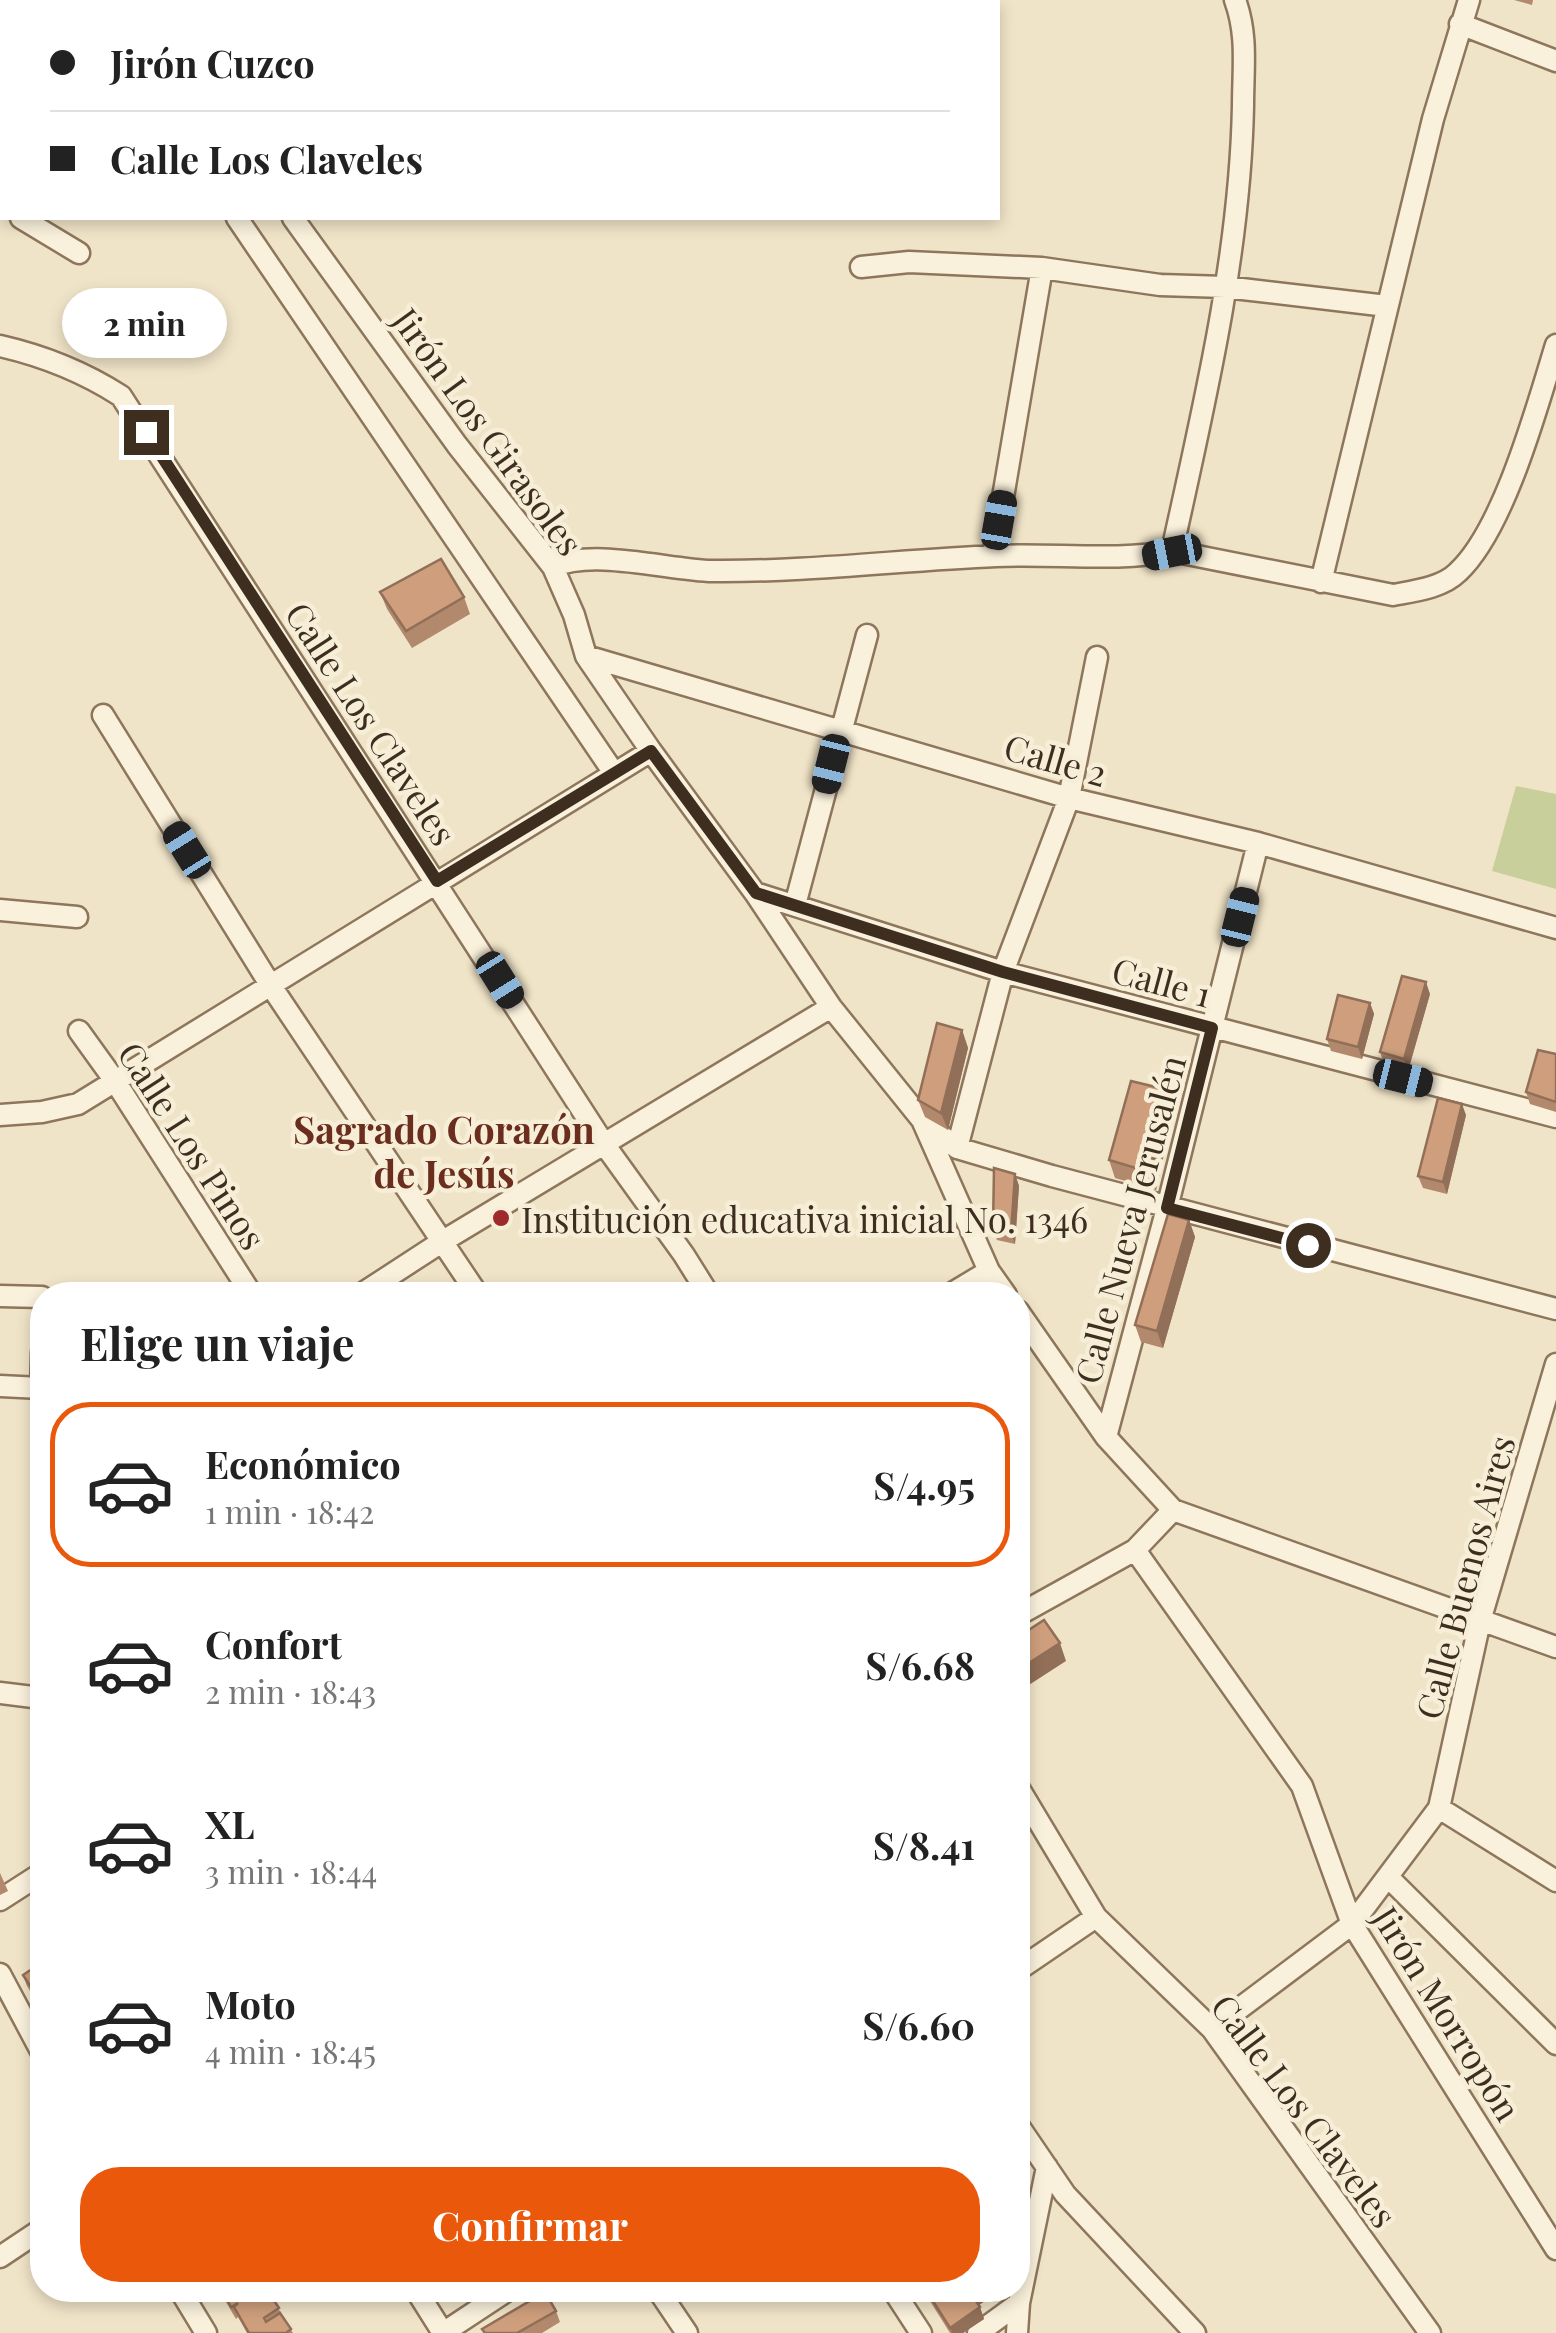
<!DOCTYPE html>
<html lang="es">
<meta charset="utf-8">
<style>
:root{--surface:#fff;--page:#f6f6f6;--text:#222;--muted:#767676;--line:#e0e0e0;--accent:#ea580c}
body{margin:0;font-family:"Playfair Display",serif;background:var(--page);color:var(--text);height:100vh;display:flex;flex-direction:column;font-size:38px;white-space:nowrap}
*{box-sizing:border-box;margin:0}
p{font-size:32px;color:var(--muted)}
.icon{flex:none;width:55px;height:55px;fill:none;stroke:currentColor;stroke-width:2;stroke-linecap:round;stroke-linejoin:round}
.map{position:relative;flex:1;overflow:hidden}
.drawer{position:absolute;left:30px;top:1282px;width:1000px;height:1020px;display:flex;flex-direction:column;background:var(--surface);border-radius:40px;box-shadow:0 5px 15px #0003}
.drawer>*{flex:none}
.guide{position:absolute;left:0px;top:0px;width:1000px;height:220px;box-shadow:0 5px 15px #0003;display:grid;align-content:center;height:220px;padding:0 50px;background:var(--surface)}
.end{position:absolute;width:45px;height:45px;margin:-22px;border:12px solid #3d2e20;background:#fff;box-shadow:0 0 0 5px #fff}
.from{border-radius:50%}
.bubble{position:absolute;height:70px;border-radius:35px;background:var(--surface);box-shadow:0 5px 15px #0003;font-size:32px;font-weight:700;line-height:70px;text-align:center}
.car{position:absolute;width:30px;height:60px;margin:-30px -15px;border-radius:12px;box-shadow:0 0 8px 2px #0007;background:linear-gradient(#222 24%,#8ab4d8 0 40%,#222 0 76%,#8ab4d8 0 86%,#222 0)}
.guide b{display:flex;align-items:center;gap:35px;height:95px;font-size:38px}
.guide b+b{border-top:2px solid var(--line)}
.guide i{width:25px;height:25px;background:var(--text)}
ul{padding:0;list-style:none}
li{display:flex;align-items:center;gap:30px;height:165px;margin:0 20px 15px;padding:0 30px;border:5px solid transparent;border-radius:40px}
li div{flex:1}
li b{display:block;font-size:38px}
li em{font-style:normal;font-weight:700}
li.current{border-color:var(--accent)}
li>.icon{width:90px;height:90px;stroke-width:1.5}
h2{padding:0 50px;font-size:45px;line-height:120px}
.action{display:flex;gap:20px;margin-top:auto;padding:20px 50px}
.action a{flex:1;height:115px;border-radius:40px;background:var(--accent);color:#fff;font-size:40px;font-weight:700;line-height:115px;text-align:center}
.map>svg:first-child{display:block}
.green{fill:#c9cf9b}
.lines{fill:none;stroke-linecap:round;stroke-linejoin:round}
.minor-casing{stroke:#8d765c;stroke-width:25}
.minor{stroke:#faf1dc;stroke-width:20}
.wall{fill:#b2896c}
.shaded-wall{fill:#916f58}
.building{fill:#cf9f7d;stroke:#916f58;stroke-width:2.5}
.route{stroke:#3d2e20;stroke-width:12}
.poi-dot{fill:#9e2a2b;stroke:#f7eed8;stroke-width:4}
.labels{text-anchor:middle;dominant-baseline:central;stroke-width:9;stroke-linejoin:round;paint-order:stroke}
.street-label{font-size:35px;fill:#3d2e20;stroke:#f7eed8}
.poi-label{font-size:35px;fill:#3d2e20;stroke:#f7eed8;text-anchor:start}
.neighbourhood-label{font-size:38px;font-weight:bold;fill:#6b2e1e;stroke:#f7eed8}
</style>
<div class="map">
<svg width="1556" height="2333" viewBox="0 0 1556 2333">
<rect width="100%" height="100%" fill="#f0e4c8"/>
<!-- green -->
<path class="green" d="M1516,786l40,8v95l-64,-18z"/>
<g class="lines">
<!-- minor casing -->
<g class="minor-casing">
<path id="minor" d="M20,0l2,2
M97,0l2,2
M1460,24l96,37
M0,204l2,2
M21,218l58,35
M237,218l377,555
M293,218l164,227 96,122 21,48 12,41 65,95 104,142 76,114 91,113 67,151 17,24
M861,267l48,-5 133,6 118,17 65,2 162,19
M0,346c44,10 82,25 121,50l483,748 80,111 25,40
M1172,551c32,-146 68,-295 71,-445 0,-37 5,-71 -8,-106
M993,556l49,-288
M553,567c39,-19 116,3 159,4 95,1 190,-11 284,-15 58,-3 120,6 176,-5l221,44c21,-4 49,-7 65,-23 46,-43 79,-165 98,-227
M1321,582l112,-463 36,-119
M586,656l483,142 189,45 298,85
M103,715l168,271 207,309
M755,893l248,79 553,145
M795,905l72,-270
M0,910l77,7
M79,1031l36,50 137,214
M0,1115l42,-3 36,-8 573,-353
M924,1122l33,26 95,28 504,133
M957,1148l46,-176 66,-174 28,-141
M360,1295l83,-54 388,-234
M949,1295l40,-24
M0,1296l42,1
M1018,1311l88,126 67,73 383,137
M0,1386l41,2 1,-36
M1106,1437l61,-229 91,-365
M1173,1510l-38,40 167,236 50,138 204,325
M1018,1615l117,-65
M0,1693l41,5
M1018,1787l78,130 116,112 218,304
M1439,1808l117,73
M1388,1877l168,167
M0,1900l42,-27
M1018,1970l78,-53
M0,1974l42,79
M1212,2029l140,-105 87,-116 41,-187 76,-257
M1018,2125l47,69 130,139
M0,2257l42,-28
M180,2290l26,43
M416,2290l27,43 65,-43
M658,2290l29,43
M893,2290l28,43
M978,2333l41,-30
M1017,2333l2,-30 28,-136"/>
</g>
<!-- minor -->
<use href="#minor" class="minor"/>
</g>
<!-- wall -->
<path class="wall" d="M1514,0h19l-1,5z
M380,592l84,5 6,17 -58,34 -25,-39z
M1430,994l-22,77 -24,-7 -4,-12z
M1370,1003l4,11 -12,45 -31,-8 -4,-12z
M962,1030l6,18 -20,82 -23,-13 -7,-17z
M1556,1054v58l-26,-8 -4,-12z
M1168,1090l6,18 -18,82 -41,-12 -6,-18z
M1466,1115l-19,79 -24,-6 -5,-12z
M1015,1174l4,12 -4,58 -18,-4 -4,-12z
M1189,1220l6,17 -32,111 -22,-6 -6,-17z
M0,1873l8,18 -8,4z
M42,1962v48l-15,-24 -4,-11z
M219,2290h53l2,6 -2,2 21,35h-46l-9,-16 -2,2z
M923,2290h71l1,4 -16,11 5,14 -21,14h-13z
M556,2311l4,11 -18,11h-58l-2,-4z"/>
<!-- shaded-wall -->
<path class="shaded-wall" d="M1426,982l4,12 -22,77 -4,-12z
M1370,1003l4,11 -12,45 -4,-12z
M962,1030l6,18 -20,82 -7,-17z
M1168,1090l6,18 -18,82 -7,-18z
M1462,1104l4,11 -19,79 -4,-12z
M1015,1174l4,12 -4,58 -4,-11z
M1189,1220l6,17 -32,111 -6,-17z
M1060,1643l6,18 -48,31v-22z
M488,2290h16l-13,9z
M979,2290h15l1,4 -19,13 -4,-12z
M980,2307l4,12 -21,14h-11l-2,-5z"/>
<!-- building -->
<path class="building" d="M441,559l23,38 -58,34 -26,-39z
M1402,976l24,6 -22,77 -24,-7z
M1338,995l32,8 -12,44 -31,-8z
M937,1023l25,7 -21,83 -23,-13z
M1538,1050l18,4v48l-30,-10z
M1131,1081l37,9 -19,82 -40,-12z
M1438,1098l24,6 -19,78 -25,-6z
M994,1168l21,6 -4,59 -18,-5z
M1168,1214l21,6 -32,111 -22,-6z
M1044,1620l16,23 -42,27v-33z
M42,1962v42l-19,-29z
M222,2290h45l12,18 -15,10 2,4 14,-9 11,16 -5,4h-37l-15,-26 4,-4 -7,4z
M926,2290h53l-7,5 8,12 -30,21z
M545,2292l11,19 -39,22h-32l-3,-4z"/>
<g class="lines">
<!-- route -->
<path class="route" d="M146,432l291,449 214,-130 105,142 247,79 209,56 -45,180 141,37"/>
</g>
<!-- markers -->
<circle class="poi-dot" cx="501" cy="1218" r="10"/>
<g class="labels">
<!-- street labels -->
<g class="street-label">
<text transform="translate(489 431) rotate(54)">Jirón Los Girasoles</text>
<text transform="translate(372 723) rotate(57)">Calle Los Claveles</text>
<text transform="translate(1056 759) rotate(16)">Calle 2</text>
<text transform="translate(1162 981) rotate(15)">Calle 1</text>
<text transform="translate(193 1145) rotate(57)">Calle Los Pinos</text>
<text transform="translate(1129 1219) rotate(-75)">Calle Nueva Jerusalén</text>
<text transform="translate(1464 1577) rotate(-75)">Calle Buenos Aires</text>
<text transform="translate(1448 2013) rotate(58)">Jirón Morropón</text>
<text transform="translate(1305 2110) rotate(53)">Calle Los Claveles</text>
</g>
<!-- poi labels -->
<g class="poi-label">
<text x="521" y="1218">Institución educativa inicial No. 1346</text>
</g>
<!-- neighbourhood labels -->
<g class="neighbourhood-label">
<text x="444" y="1128">Sagrado Corazón<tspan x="444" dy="44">de Jesús</tspan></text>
</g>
</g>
</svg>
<i class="end from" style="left:1308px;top:1245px"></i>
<i class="end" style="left:146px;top:432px"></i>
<div class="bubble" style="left:62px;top:288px;width:165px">2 min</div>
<i class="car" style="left:999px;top:520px;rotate:10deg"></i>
<i class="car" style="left:1172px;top:552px;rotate:259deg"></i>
<i class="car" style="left:831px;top:764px;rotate:194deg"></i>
<i class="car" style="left:187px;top:850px;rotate:328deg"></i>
<i class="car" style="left:1240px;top:917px;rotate:14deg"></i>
<i class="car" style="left:500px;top:980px;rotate:148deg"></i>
<i class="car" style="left:1403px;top:1078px;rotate:104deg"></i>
<div class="guide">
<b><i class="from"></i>Jirón Cuzco</b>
<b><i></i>Calle Los Claveles</b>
</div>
<section class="drawer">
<h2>Elige un viaje</h2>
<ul>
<li class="current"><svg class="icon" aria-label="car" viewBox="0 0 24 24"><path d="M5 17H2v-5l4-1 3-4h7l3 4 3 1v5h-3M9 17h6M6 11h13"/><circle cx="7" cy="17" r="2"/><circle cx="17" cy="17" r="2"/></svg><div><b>Económico</b><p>1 min · 18:42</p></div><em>S/4.95</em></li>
<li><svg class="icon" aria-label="car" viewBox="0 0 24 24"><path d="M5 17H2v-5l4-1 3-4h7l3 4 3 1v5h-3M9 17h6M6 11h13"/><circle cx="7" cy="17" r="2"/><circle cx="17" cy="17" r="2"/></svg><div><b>Confort</b><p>2 min · 18:43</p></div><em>S/6.68</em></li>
<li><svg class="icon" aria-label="car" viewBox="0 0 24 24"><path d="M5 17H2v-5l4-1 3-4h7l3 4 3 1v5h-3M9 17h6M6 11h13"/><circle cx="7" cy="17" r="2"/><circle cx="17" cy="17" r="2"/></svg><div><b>XL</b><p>3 min · 18:44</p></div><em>S/8.41</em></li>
<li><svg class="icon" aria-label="car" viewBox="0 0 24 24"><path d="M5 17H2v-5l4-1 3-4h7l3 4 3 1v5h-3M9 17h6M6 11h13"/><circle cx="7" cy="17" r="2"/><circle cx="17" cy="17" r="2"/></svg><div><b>Moto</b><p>4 min · 18:45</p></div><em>S/6.60</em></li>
</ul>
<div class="action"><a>Confirmar</a></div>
</section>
</div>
